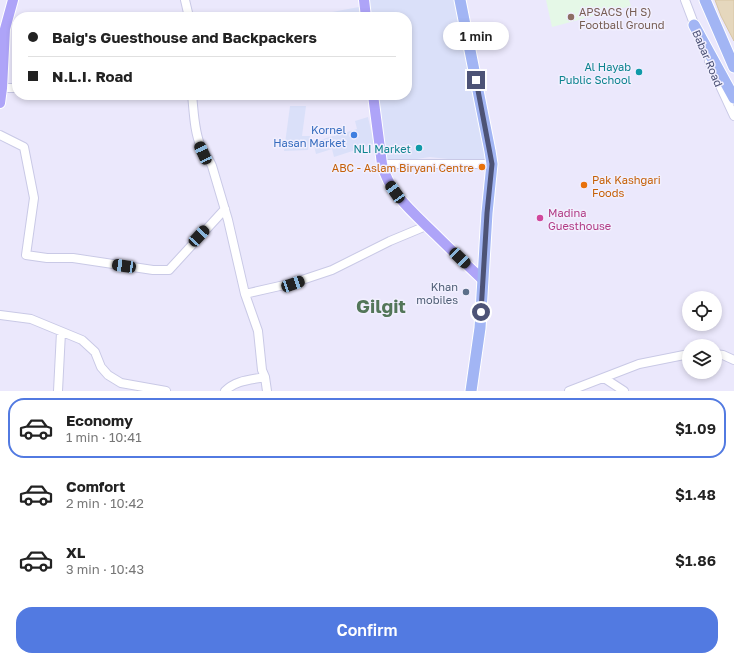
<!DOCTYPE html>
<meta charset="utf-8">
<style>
:root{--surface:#fff;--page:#f6f6f6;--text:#222;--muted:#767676;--line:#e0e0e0;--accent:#527ae1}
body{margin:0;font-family:"Golos Text",sans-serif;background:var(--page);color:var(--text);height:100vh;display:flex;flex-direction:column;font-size:15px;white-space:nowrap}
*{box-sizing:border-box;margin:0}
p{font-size:13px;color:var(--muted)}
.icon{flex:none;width:22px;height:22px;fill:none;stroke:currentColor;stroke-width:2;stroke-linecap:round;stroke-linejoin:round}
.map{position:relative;height:391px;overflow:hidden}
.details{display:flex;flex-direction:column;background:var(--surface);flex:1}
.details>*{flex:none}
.top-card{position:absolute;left:12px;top:12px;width:400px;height:88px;border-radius:16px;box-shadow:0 2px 6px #0003;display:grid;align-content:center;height:88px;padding:0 16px;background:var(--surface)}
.buttons{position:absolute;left:682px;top:291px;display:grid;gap:8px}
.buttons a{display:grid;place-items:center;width:40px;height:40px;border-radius:50%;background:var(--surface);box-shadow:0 2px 6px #0003;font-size:20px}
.end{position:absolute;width:18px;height:18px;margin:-9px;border:5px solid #4d5376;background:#fff;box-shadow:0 0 0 2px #fff}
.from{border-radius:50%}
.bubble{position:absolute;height:28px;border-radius:14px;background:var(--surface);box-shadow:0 2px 6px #0003;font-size:13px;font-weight:600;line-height:28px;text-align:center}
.car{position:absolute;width:12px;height:24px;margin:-12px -6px;border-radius:5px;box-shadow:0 0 3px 1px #0007;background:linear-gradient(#222 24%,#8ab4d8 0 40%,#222 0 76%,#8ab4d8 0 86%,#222 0)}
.top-card b{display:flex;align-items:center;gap:14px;height:38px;font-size:15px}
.top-card b+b{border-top:1px solid var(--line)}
.top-card i{width:10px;height:10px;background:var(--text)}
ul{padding:7px 0 0;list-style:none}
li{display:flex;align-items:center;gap:12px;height:60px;margin:0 8px 6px;padding:0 8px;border:2px solid transparent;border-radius:16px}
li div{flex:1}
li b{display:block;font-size:15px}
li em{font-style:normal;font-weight:600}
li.on{border-color:var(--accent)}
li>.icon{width:36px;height:36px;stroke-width:1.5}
.action{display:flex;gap:8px;margin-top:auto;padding:8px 16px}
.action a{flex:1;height:46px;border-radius:16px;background:var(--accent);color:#fff;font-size:16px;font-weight:600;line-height:46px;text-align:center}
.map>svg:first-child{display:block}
.commercial{fill:#dae0f9}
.education{fill:#e5f8e7}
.water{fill:#e5d7bd;stroke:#d7c5a4}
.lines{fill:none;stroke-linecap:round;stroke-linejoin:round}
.minor-casing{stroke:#c9c9e6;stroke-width:10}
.major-casing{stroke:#fff;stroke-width:12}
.highway-casing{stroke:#fff;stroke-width:13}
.minor{stroke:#fff;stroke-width:8}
.major{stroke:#aea4f8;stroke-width:10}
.highway{stroke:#a2b5f4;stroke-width:11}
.route{stroke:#4d5376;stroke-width:5}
.education-dot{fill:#8d6e63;stroke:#f1effe;stroke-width:1.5}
.culture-dot{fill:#0f9aa8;stroke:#f1effe;stroke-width:1.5}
.shop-dot{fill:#3f7fe0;stroke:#f1effe;stroke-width:1.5}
.food-dot{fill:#e8710a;stroke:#f1effe;stroke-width:1.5}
.hotel-dot{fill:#d1479c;stroke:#f1effe;stroke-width:1.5}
.service-dot{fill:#5c6f8a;stroke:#f1effe;stroke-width:1.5}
.labels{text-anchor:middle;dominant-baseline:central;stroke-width:3;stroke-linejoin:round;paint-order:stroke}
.education-label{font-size:11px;fill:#785e54;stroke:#f1effe;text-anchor:start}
.street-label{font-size:11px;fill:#4d5376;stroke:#f1effe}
.culture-label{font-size:11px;fill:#0d838f;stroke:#f1effe;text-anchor:end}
.shop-label{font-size:11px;fill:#366cbe;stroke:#f1effe;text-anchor:end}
.food-label{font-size:11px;fill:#c56008;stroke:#f1effe;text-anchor:end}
.hotel-label{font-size:11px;fill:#b23c85;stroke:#f1effe;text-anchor:start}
.service-label{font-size:11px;fill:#4e5e75;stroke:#f1effe;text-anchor:end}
.town-label{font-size:19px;font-weight:bold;fill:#537659;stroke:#f1effe}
</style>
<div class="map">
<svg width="734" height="391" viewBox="0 0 734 391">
<rect width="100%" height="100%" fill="#ebe8fc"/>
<!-- commercial -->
<path class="commercial" d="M365,0h95l32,164 -62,-7 -48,7 -9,-69h34v-78h-40z
M359,7l1,9 -7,1h-20l-1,-5z
M290,106h16l-4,30h8l-2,14 -24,1z
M368,117l6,27 -40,13 -2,-8 -16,5 -3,-12 44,-13 -2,-8z"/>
<!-- education -->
<path class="education" d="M546,0h83l2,6 -79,21z"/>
<!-- water -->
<path class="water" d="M715,0h19v41l-13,-25z"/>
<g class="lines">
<!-- minor casing -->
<g class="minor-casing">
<path id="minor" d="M185,0l4,17
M685,0l11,29
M709,62l25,54
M2,88h15
M192,95c2,17 2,36 9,52 3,7 8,11 11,19l16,54 17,74 13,37 4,39 3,7 2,14
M0,135l24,12 10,51 -8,57 21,3h26l80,12h16l56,-61
M382,164h110
M245,294l48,-11 39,-13 58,-29 36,-15
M0,315l31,4 51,21 13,12 6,15 7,8 13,8 45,8
M715,354l8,1 11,5
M604,378l20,13
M58,391l3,-59
M225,391c11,-11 25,-11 40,-14
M569,391l70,-27 50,-10"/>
</g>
<!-- major casing -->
<g class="major-casing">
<path id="major" d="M364,0l2,17
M373,95l9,69c7,30 33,50 54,71 15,15 31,30 47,45
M0,103l2,-15 3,-59 8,-29"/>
</g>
<!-- highway casing -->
<g class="highway-casing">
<path id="highway" d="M460,0l30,151 2,13 -5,49 -7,115 -9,63
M705,0l29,67
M694,25l40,73"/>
</g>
<!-- minor -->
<use href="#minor" class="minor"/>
<!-- major -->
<use href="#major" class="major"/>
<!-- highway -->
<use href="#highway" class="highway"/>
</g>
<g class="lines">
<!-- route -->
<path class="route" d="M476,80l16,84 -5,49 -6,99"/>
</g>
<!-- markers -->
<circle class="education-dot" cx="571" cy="17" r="4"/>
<g class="culture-dot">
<circle cx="639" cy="72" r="4"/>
<circle cx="419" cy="148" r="4"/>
</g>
<circle class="shop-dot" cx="354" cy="135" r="4"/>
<g class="food-dot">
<circle cx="482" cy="167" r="4"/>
<circle cx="584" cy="185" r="4"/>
</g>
<circle class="hotel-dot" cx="540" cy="218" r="4"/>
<circle class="service-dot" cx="466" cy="292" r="4"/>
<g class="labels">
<!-- education labels -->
<g class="education-label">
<text x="579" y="11">APSACS (H S)<tspan x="579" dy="13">Football Ground</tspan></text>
</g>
<!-- street labels -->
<g class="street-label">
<text transform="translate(708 58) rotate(67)">Babar Road</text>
</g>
<!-- culture labels -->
<g class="culture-label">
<text x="631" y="66">Al Hayab<tspan x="631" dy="13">Public School</tspan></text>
<text x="411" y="148">NLI Market</text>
</g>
<!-- shop labels -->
<g class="shop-label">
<text x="346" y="129">Kornel<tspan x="346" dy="13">Hasan Market</tspan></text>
</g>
<!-- food labels -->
<g class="food-label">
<text x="474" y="167">ABC - Aslam Biryani Centre</text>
<text x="592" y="179" text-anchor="start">Pak Kashgari<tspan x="592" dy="13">Foods</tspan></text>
</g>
<!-- hotel labels -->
<g class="hotel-label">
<text x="548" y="212">Madina<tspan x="548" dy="13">Guesthouse</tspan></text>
</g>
<!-- service labels -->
<g class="service-label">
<text x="458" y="286">Khan<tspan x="458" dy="13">mobiles</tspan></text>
</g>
<!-- town labels -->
<g class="town-label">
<text x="381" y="305">Gilgit</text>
</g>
</g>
</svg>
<div class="buttons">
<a><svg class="icon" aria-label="locate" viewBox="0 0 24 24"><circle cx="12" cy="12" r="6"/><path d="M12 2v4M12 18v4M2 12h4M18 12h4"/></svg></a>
<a><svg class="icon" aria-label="layers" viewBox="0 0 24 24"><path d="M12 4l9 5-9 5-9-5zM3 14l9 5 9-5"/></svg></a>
</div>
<i class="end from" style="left:481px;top:312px"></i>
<i class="end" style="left:476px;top:80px"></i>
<div class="bubble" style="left:443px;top:22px;width:66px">1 min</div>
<i class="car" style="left:203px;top:153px;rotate:335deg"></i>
<i class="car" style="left:395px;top:192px;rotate:325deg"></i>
<i class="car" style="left:199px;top:236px;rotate:43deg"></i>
<i class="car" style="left:460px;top:258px;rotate:134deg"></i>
<i class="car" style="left:124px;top:266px;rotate:278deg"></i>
<i class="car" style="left:293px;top:284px;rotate:71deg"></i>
<div class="top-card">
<b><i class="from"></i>Baig's Guesthouse and Backpackers</b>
<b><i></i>N.L.I. Road</b>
</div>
</div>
<section class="details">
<ul>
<li class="on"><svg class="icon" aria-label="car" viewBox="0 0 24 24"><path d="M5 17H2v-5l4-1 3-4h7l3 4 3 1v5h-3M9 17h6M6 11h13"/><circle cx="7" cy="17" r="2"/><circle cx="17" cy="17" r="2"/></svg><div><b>Economy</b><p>1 min · 10:41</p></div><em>$1.09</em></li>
<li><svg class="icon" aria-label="car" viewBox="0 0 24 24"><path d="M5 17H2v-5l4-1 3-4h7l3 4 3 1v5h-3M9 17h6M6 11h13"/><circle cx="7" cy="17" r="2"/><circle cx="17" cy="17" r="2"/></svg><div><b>Comfort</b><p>2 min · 10:42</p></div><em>$1.48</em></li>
<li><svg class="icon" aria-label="car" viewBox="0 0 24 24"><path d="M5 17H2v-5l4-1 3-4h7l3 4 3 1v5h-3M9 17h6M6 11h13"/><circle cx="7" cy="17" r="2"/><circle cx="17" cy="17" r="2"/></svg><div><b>XL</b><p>3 min · 10:43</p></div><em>$1.86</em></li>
</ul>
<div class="action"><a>Confirm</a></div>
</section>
